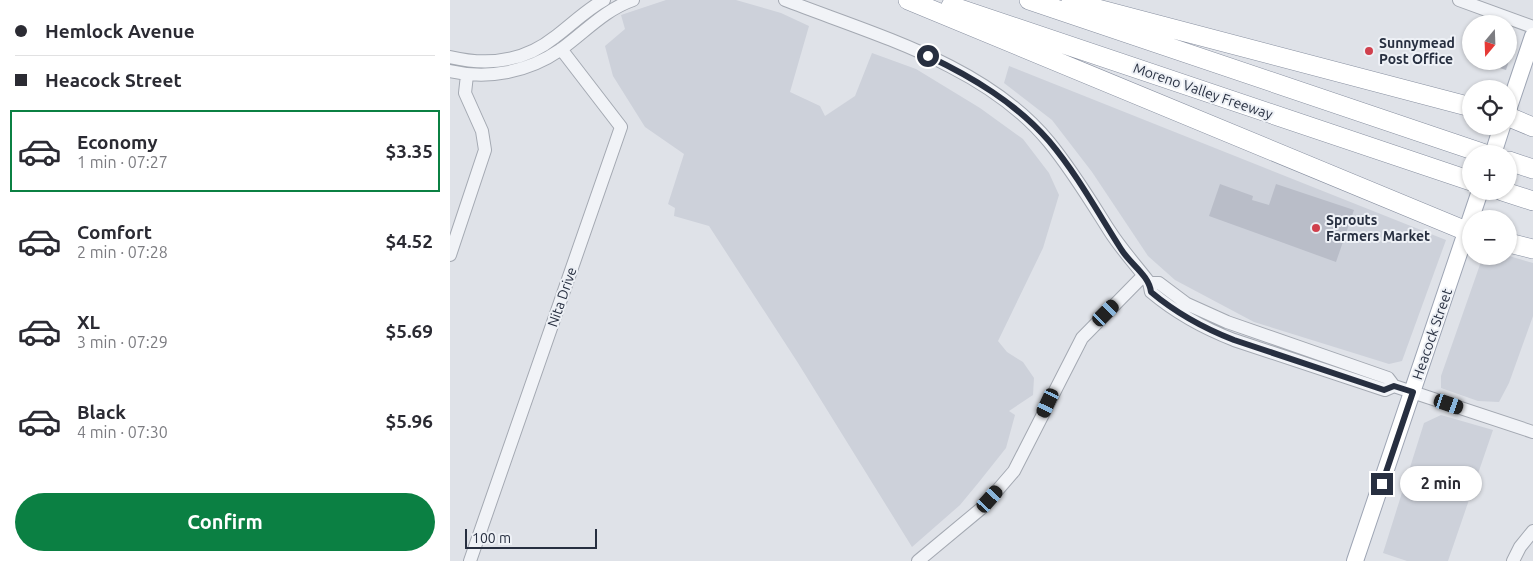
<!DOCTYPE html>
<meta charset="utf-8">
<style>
:root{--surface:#fff;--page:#f2f2f3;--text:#2b2b33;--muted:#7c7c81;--line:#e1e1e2;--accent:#0b8043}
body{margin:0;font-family:Ubuntu,sans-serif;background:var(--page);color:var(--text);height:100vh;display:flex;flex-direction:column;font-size:19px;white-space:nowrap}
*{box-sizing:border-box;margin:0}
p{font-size:16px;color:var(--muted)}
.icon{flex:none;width:28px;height:28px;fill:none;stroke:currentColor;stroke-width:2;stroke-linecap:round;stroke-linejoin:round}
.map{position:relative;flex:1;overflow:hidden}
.sheet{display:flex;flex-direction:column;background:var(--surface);width:450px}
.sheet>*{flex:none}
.hud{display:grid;align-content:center;height:110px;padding:0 15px;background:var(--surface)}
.needle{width:32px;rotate:199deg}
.controls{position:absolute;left:1012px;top:15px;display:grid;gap:10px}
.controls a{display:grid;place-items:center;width:55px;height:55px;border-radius:50%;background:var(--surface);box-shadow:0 1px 4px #0004;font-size:25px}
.scale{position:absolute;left:15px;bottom:12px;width:132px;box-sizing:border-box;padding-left:5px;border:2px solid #272f40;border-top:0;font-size:14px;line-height:18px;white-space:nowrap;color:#272f40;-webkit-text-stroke:4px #eef1f6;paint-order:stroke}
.end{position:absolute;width:22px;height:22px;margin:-11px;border:6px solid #272f40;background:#fff;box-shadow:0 0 0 2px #fff}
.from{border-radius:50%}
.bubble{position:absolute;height:35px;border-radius:18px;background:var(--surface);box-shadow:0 1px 4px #0004;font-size:16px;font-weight:700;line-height:35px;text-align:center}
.car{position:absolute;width:15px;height:30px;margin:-15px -8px;border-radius:6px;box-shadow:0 0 4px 1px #0007;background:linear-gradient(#222 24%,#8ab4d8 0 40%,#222 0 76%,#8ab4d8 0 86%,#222 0)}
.hud b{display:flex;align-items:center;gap:18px;height:48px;font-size:19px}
.hud b+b{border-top:1px solid var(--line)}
.hud i{width:12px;height:12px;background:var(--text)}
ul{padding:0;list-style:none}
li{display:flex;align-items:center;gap:15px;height:82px;margin:0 10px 8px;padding:0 5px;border:2px solid transparent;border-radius:0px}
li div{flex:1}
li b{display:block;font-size:19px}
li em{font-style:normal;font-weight:700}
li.on{border-color:var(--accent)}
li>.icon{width:45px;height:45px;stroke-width:1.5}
.action{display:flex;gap:10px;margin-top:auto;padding:10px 15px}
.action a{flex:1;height:58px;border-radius:30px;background:var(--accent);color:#fff;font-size:20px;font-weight:700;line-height:58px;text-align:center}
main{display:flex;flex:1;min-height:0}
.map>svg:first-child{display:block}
.built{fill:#cdd1da}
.building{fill:#b9bdc8}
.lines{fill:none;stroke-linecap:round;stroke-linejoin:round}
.minor-casing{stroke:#a4a9b2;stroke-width:14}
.major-casing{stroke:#9ea5b4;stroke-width:18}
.highway-casing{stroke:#868e9f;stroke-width:20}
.minor{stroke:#f1f3f7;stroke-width:12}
.major{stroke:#fff;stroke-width:16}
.highway{stroke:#fff;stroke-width:19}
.route{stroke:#272f40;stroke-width:6}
.poi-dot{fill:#d0404d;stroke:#eef1f6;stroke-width:2}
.labels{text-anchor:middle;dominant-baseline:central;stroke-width:4;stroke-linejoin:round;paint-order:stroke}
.poi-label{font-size:14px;font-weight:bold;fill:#272f40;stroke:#eef1f6;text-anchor:start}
.street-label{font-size:14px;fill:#272f40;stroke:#eef1f6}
</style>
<main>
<section class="sheet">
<div class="hud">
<b><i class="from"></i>Hemlock Avenue</b>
<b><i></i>Heacock Street</b>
</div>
<ul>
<li class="on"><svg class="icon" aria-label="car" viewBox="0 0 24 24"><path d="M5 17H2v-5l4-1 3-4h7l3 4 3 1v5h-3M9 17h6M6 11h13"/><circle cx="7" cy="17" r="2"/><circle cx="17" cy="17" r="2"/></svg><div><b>Economy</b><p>1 min · 07:27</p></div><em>$3.35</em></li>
<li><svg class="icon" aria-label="car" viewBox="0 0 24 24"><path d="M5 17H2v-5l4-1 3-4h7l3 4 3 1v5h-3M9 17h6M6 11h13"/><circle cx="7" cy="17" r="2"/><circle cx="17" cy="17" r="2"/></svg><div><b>Comfort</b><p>2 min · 07:28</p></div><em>$4.52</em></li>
<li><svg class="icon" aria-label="car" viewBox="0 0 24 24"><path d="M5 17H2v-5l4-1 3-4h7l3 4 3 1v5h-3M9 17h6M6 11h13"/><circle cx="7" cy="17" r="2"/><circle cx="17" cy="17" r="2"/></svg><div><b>XL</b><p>3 min · 07:29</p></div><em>$5.69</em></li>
<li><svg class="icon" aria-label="car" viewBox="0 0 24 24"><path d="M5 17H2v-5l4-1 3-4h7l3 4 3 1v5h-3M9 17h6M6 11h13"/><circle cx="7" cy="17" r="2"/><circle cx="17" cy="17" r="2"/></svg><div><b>Black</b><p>4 min · 07:30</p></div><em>$5.96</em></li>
</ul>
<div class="action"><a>Confirm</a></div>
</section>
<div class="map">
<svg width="1083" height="561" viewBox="0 0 1083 561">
<rect width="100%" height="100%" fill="#dfe2e8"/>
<!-- built -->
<path class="built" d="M216,0h70l45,13 28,13 -19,66 30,14 5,10 30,-20 17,-43 44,16 64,39 43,31 26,34 10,22 -16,53 -45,93 9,11 16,10 11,16 -1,17 -24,16 6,4 -9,33 -27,34 -19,23 -48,42 -114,-184 -89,-137 -35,-10 1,-8 -7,-4 16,-50 -39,-27 -32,-51 -8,-30 20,-17 -4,-14z
M559,66l437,174 -44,121 -13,3 -135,-42 -79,-42 -27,-24 -56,-84 -40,-52 -48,-37z
M1033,256h26l24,7v53l-24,67 -10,19 -21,-1 -37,-13v-12z
M991,415l52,15 -45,131h-41l-24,-8 41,-130z"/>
<!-- building -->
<path class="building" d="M1023,61h36l-3,9 -13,-4 -1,3z
M770,184l33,12 -1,4 17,5 7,-21 78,26 -18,52 -127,-46z"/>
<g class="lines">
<!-- minor casing -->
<g class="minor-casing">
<path id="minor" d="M335,0c90,35 201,65 264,142 23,28 41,58 60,88 12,19 26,34 39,51 2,3 2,7 3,11 25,21 52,36 83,48l151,50 9,-4
M1009,0l74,27
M0,57c38,9 74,5 105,-20 16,-12 31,-27 49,-37
M0,71c38,9 78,1 110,-21 24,-17 44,-40 73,-50
M0,255l35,-105 -3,-19 -17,-38 2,-18
M700,283h9l28,21 40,18 161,56 6,8 139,46
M20,561l151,-434 -60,-78
M468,561l65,-54 31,-36 68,-133 61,-62
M1063,561l7,-14 13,-16"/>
</g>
<!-- major casing -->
<g class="major-casing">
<path id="major" d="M1059,107l24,-71
M1043,154l9,-28
M905,561l125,-370"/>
</g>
<!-- highway casing -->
<g class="highway-casing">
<path id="highway" d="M458,0l563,233
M579,0l456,154
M621,2l400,105
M501,6l520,175
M1059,117l24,10
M1059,161l24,8
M1052,191l31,10
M1059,243l24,6"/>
</g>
<!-- minor -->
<use href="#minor" class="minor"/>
<!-- major -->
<use href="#major" class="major"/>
<!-- highway -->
<use href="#highway" class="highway"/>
</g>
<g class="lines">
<!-- route -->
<path class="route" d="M478,56c44,21 88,47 121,85 28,33 49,72 72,108 9,15 28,26 30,43 25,21 52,36 83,48l150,50 10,-4 19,6 -31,92"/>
</g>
<!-- markers -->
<g class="poi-dot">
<circle cx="919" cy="51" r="5"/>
<circle cx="866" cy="228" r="5"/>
</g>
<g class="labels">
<!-- poi labels -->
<g class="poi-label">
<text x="929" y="43">Sunnymead<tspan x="929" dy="16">Post Office</tspan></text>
<text x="876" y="220">Sprouts<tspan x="876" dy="16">Farmers Market</tspan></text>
</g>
<!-- street labels -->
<g class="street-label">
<text transform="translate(753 91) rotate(19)">Moreno Valley Freeway</text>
<text transform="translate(112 297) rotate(-71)">Nita Drive</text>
<text transform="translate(982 334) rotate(-71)">Heacock Street</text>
</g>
</g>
</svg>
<div class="controls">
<a><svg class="needle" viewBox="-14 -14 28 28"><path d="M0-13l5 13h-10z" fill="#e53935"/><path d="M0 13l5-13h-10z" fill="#7c7c81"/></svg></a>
<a><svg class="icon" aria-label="locate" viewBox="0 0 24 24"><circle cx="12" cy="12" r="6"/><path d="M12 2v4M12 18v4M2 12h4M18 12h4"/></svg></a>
<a>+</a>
<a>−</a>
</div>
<div class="scale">100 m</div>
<i class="end from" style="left:478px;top:56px"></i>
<i class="end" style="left:932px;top:484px"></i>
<div class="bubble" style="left:950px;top:466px;width:82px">2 min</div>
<i class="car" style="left:656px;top:313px;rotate:45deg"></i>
<i class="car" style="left:598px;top:403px;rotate:205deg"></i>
<i class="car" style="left:999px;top:404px;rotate:109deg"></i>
<i class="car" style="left:540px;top:499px;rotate:42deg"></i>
</div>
</main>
